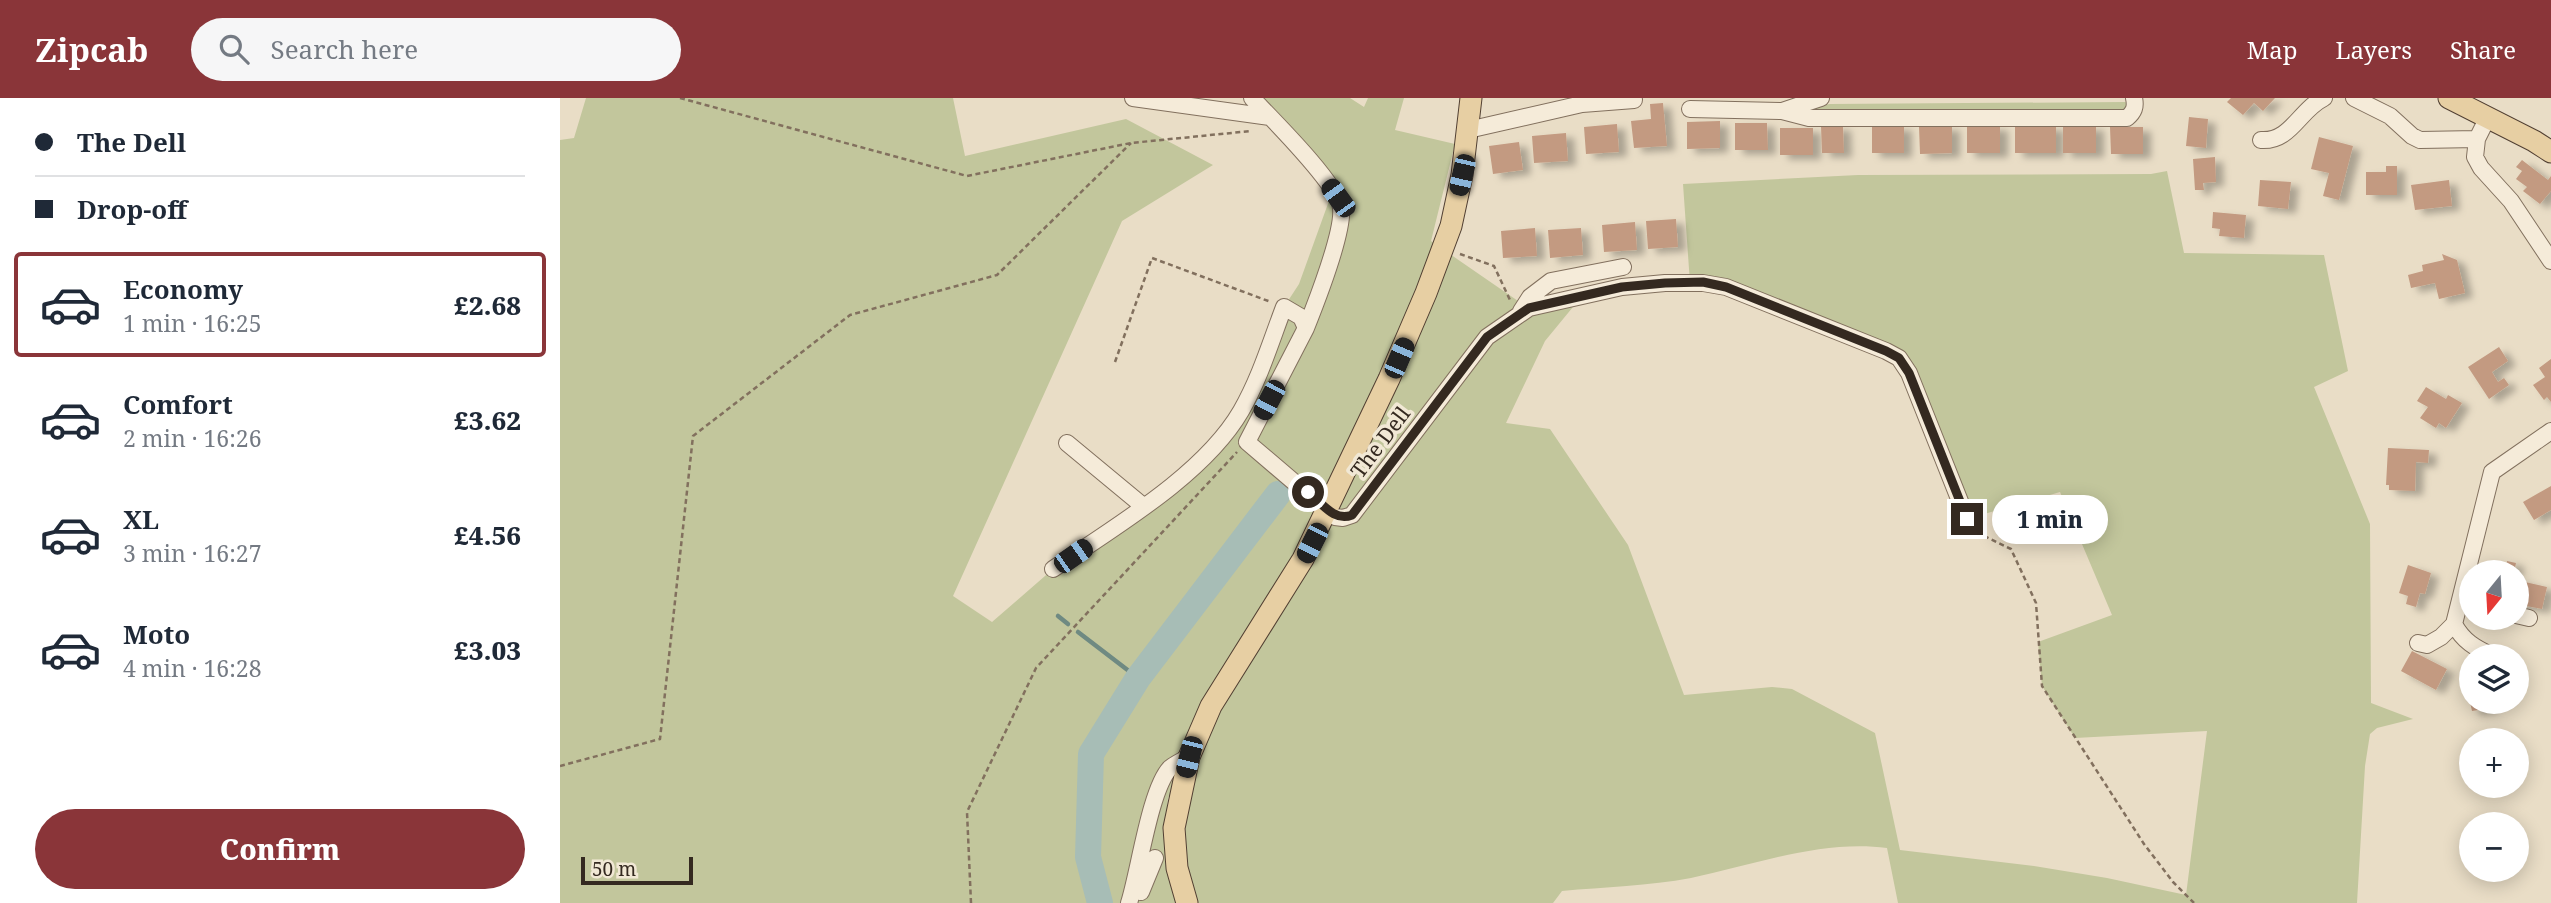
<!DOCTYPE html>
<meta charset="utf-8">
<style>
:root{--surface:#fff;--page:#f6f6f7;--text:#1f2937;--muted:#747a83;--line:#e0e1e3;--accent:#8a3539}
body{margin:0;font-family:"Noto Serif",serif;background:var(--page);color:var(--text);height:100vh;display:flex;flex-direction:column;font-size:26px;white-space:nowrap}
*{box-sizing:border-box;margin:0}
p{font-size:23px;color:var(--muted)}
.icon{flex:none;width:38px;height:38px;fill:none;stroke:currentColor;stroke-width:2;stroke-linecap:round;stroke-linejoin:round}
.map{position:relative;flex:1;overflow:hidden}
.panel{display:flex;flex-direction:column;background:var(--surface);width:560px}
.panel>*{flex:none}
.banner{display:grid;align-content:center;height:154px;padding:0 35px;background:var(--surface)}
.needle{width:46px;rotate:198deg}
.controls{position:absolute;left:1899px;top:462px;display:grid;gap:14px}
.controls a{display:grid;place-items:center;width:70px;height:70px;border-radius:50%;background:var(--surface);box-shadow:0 4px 18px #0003;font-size:35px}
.scale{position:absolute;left:21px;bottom:18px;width:112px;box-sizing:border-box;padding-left:7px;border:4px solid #342920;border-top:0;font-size:19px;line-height:24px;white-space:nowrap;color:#342920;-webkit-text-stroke:5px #f1e8d5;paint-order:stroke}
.end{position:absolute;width:32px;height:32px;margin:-16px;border:9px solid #342920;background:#fff;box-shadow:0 0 0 4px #fff}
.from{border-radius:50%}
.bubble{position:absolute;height:49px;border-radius:24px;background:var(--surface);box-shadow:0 4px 18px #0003;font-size:23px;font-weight:800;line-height:49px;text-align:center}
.car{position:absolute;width:21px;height:42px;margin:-21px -10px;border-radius:9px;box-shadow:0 0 5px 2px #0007;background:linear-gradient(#222 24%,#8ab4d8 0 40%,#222 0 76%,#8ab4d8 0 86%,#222 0)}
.banner b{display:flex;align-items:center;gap:24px;height:66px;font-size:26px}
.banner b+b{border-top:2px solid var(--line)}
.banner i{width:18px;height:18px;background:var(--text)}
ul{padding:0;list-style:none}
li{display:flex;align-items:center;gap:21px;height:105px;margin:0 14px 10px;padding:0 21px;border:4px solid transparent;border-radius:7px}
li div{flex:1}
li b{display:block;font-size:26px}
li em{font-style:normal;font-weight:800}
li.active{border-color:var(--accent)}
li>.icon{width:63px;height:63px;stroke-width:1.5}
.cta{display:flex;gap:14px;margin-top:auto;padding:14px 35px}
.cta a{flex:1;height:80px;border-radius:42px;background:var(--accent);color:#fff;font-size:28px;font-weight:800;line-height:80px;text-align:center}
header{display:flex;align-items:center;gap:42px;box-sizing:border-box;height:98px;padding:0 35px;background:var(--accent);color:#fff}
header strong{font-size:33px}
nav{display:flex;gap:38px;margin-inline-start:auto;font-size:24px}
.search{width:490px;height:63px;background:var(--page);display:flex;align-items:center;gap:18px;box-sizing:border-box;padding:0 24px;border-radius:38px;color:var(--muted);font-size:26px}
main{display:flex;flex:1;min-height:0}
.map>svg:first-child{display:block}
.green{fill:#c2c69c}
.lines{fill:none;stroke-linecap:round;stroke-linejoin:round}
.stream{stroke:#6f8a82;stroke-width:4.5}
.river{stroke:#a7bdb6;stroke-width:26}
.building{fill:#c39a81;filter:url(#shadow)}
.minor-casing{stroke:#82705e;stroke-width:18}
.major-casing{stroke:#513f32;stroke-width:23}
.path{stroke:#82705e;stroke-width:2.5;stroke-dasharray:5 3.5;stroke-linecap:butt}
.minor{stroke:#f5ebd9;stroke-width:16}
.major{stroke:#e7cfa3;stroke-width:21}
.route{stroke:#342920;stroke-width:9}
.labels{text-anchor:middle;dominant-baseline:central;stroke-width:7;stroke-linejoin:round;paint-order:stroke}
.street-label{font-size:21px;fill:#342920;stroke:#f1e8d5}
</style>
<header>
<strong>Zipcab</strong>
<div class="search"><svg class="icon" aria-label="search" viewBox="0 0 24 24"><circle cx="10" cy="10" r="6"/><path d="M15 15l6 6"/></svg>Search here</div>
<nav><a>Map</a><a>Layers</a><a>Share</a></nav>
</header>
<main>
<section class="panel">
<div class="banner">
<b><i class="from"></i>The Dell</b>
<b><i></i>Drop-off</b>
</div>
<ul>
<li class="active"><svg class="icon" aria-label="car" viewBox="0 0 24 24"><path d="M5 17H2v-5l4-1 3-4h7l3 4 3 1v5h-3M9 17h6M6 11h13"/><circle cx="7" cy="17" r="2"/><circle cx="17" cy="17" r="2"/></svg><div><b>Economy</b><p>1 min · 16:25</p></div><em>£2.68</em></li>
<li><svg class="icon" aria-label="car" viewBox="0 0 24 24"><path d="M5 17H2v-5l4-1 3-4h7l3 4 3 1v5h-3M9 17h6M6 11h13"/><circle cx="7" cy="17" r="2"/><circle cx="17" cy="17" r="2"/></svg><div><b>Comfort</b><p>2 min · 16:26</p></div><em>£3.62</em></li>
<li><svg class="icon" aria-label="car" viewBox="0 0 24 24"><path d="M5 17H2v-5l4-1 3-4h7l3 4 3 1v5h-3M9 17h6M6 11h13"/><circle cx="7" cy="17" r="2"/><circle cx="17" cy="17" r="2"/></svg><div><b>XL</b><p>3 min · 16:27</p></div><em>£4.56</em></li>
<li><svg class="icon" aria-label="car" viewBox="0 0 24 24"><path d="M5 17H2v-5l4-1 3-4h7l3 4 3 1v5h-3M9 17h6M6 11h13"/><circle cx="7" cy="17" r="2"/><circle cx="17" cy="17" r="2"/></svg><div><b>Moto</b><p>4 min · 16:28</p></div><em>£3.03</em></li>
</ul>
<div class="cta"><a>Confirm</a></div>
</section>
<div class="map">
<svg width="1991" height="805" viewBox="0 0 1991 805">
<defs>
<filter id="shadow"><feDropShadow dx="8" dy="4.5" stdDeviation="3.5" flood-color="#0004"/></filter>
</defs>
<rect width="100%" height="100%" fill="#e9ddc6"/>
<!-- green -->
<path class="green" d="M26,0h367l12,58 161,-37 87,46 -91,56 -169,375 39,26 61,-53 99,-70 75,-69 57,-123 15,-23 35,-97 -80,-89h96l14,9 4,-9h36l-9,32 60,14 -24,97 97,67 54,-12 -37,45 -39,82 44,6 78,116 56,150 88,-8 20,2 83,44 25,117 134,16 73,12 79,17 21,-164 -132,7 -33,-52 -4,-44 74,-27 -52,-123 -93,27 -58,-146 -23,-22 -196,-68 -7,-99 175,-9 293,-1 16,-3 17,82 140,2 24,116 -34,16 56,137 1,179 42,16 -36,9 -7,6 -5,32 -8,137h-459l-11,-55c-64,-9 -134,17 -196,30 -42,8 -87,9 -129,13l-9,12h-366l-10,-35 10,-107 -19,37 -3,30 14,75h-619v-763l14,-2z
M1565,4l3,2 -1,6 -317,5 -2,-8 22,-3z"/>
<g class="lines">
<!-- stream -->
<path class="stream" d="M498,518l10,8
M518,534l60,46"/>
<!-- river -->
<path class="river" d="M540,805l-12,-46 3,-103 47,-76 140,-184"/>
</g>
<!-- building -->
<path class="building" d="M1671,0h44l-12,13 -9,-8 -11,12 -16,-13z
M1103,5l4,43 -33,2 -3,-27 20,-2 -1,-15z
M1629,19l19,2 -2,29 -20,-2z
M1160,23v27l-33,1v-27z
M1175,25h32l1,27h-33z
M1057,26l2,28 -33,2 -2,-27z
M1261,28h22l1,27h-22z
M1312,28h32v27h-32z
M1392,28v27l-32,1 -1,-27z
M1407,28h33v27h-33z
M1455,28h41v27h-41z
M1503,28h33v27h-33z
M1550,29h33v27h-32z
M1220,30h33v27h-33z
M1006,35l2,28 -34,2 -2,-27z
M1759,39l34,9 -14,54 -16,-4 6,-23 -18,-4z
M959,44l4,28 -30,4 -4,-28z
M1655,59l1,25 -13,1 1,7h-9l-2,-31z
M1962,62l26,20 3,-4v15l-11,13 -17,-13 4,-4 -11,-8 6,-8 -6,-4z
M1826,68h11v29h-31v-23h20z
M1700,82l31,2 -3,27 -30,-3z
M1889,82l3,26 -37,4 -4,-25z
M1653,114l33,3 -2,23 -25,-2 1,-7 -8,-1z
M1116,121l2,28 -30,2 -2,-28z
M1075,124l2,28 -33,2 -2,-27z
M975,130l2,28 -34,2 -2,-27z
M1021,130l2,27 -33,3 -2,-28z
M1882,156l15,6 8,33 -26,6 -4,-16 -24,5 -3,-13 15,-4 -1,-6 22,-5z
M1939,249l9,14 -16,11 6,10 6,-4 5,7 -20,14 -21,-32z
M1991,261v43l-4,-5 -3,3 -11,-15 12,-8 -6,-9z
M1866,289l20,12 2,-4 14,8 -16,25 -7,-5 -3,5 -16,-10 8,-11 -11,-6z
M1828,350l41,2 -1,13 -12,-1 -1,29 -26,-1v-5h-3z
M1991,388v24l-17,10 -11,-18z
M1947,463l9,2 -2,9h-31l2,-10 21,5z
M1848,467l23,8 -6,21 -5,-1 -4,14 -10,-3 2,-8 -9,-3z
M1956,482l31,7 -5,22 -26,-5z
M1852,553l35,18 -11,21 -35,-19z
M1911,575v20l-4,1 -4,-20z
M1910,604h20l1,6 -19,3z"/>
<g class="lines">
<!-- minor casing -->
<g class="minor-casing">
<path id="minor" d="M573,0l137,19
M692,0c19,20 86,86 89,110 3,23 -25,95 -35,120
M1794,0l36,18 22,20 8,4 57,-1
M1130,11l92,2 27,7h318c7,-6 9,-11 7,-20
M1222,13l39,-13
M1928,19l-11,22 -2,18 6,11 30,33 40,60
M908,32l114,-26 52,-4
M1701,42c30,2 38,-30 63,-42
M961,213l9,-14 21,-16 72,-14
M507,345l76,63
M493,471c60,-41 151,-94 188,-158 19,-33 30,-70 43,-104l17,10 5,11 -59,114 88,75 8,1 9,-3 135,-178 42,-29 93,-21 43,-4h38l23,4 160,64 13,7 10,15 62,156
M1956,517l13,3
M1894,526l38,-152 59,-41
M1858,545l9,2 14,-8 13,-13c9,17 21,24 39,32
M581,794l14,-34
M569,805c10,-31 21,-114 41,-135 5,-4 13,-8 19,-11"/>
</g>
<!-- major casing -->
<g class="major-casing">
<path id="major" d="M1889,0l85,43 17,11
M627,805l-10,-35 -3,-40 15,-71 22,-51 92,-147 86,-180 37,-86 25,-67 11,-51 9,-77"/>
</g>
<!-- path -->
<path class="path" d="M120,0l287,78 164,-33 120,-12
M900,156l34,12 16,34
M555,264l37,-104 119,44
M1424,438l27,13 25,54 6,83 102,158 29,38 21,21
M0,668l100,-27 33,-303 157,-121 147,-40 134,-132
M411,805l-4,-91 69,-144 201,-216"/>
<!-- minor -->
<use href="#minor" class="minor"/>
<!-- major -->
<use href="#major" class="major"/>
</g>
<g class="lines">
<!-- route -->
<path class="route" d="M748,394c15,12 26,30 44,23l135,-178 42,-29 93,-21 43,-4 38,-1 23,5 160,64 13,7 10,15 58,146"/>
</g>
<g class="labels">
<!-- street labels -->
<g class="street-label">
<text transform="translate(820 344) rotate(-53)">The Dell</text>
</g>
</g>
</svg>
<div class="controls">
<a><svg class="needle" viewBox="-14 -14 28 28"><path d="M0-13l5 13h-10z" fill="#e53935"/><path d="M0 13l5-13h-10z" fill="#747a83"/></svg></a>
<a><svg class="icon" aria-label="layers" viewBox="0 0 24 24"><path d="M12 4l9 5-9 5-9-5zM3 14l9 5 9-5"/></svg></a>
<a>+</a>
<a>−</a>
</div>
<div class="scale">50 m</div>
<i class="end from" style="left:748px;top:394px"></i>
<i class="end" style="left:1407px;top:421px"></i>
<div class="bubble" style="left:1432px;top:397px;width:116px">1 min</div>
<i class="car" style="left:902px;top:77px;rotate:193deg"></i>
<i class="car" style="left:778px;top:100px;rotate:324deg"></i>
<i class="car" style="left:839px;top:260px;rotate:23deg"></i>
<i class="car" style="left:709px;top:302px;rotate:208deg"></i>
<i class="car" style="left:752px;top:445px;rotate:207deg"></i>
<i class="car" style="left:513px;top:458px;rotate:55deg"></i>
<i class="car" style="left:629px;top:659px;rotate:194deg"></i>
</div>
</main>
